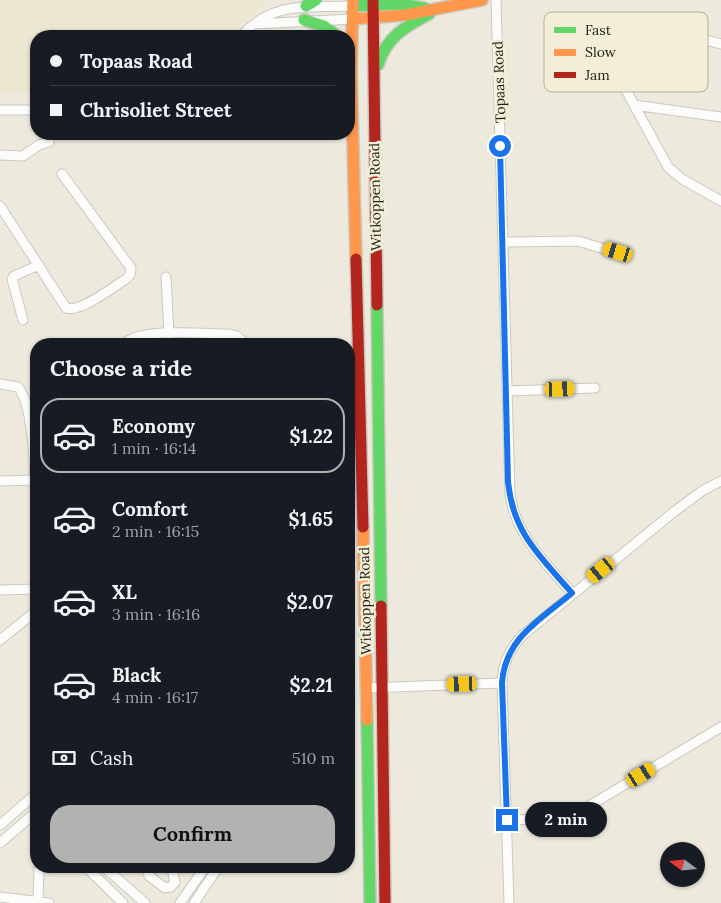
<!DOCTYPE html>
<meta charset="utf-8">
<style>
:root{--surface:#171b24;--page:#242831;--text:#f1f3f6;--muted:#9ea1a6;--line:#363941;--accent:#b2b3b0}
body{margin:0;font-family:Lora,serif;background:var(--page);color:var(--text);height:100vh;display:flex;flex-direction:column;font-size:19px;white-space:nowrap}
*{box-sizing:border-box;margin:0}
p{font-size:16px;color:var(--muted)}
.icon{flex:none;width:28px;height:28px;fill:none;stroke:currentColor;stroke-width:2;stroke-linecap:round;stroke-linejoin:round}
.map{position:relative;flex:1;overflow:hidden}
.panel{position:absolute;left:30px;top:338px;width:325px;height:535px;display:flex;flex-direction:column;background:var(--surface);border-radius:20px;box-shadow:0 1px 4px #0004}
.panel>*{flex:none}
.hud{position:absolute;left:30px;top:30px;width:325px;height:110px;border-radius:20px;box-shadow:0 1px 4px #0004;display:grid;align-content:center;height:110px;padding:0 20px;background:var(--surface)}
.needle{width:32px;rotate:286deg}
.buttons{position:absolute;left:660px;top:842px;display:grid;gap:10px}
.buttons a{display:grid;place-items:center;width:45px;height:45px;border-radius:50%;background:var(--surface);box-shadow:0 1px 4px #0004;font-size:25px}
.end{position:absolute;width:22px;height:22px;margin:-11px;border:6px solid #1a73e8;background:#fff;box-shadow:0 0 0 2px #fff}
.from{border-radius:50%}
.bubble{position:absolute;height:35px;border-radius:18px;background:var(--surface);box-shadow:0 1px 4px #0004;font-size:16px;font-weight:700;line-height:35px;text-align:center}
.car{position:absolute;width:15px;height:30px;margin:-15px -8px;border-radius:6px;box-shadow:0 0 4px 1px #0007;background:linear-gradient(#f5c518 24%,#345 0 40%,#f5c518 0 76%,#345 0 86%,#f5c518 0)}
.hud b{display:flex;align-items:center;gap:18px;height:48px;font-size:19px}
.hud b+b{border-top:1px solid var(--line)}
.hud i{width:12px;height:12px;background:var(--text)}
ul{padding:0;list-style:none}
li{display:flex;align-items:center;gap:15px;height:75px;margin:0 10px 8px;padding:0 10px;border:2px solid transparent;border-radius:20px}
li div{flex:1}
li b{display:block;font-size:19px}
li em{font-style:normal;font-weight:700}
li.on{border-color:var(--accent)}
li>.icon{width:45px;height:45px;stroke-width:1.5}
h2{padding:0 20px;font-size:22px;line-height:60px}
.pay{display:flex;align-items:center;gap:12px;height:55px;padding:0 20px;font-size:19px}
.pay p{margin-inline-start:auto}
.cta{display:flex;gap:10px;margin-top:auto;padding:10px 20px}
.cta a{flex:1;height:58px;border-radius:20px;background:var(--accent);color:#111;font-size:20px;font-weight:700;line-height:58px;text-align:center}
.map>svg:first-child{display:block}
.built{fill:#ece7d0}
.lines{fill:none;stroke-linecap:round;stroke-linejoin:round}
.street-casing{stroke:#cbc8bf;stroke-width:11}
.fast-casing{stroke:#cbc8bf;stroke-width:14}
.slow-casing{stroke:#cbc8bf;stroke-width:14}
.jam-casing{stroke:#cbc8bf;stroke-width:14}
.street{stroke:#fcfcfa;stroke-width:9}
.fast{stroke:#63d668;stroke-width:11}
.slow{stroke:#ff974d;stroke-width:11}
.jam{stroke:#b3261e;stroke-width:11}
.route{stroke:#1a73e8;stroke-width:6}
.labels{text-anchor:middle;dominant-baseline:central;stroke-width:5;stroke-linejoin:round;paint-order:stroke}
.street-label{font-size:14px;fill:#1e1c14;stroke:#f3eed7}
.key{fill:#f3eed7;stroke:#b3af9c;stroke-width:1}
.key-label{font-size:14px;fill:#1e1c14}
</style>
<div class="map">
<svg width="721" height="903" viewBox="0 0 721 903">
<rect width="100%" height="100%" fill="#edeadd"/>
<!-- built -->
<path class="built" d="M0,0h267l-36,36h-195v57l-36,1z"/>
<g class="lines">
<!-- street casing -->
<g class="street-casing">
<path id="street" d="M496,0l14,494c5,41 36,69 62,99
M254,24l99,-5
M241,36c33,-36 67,-28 112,-30
M721,44c-31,-9 -73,-18 -101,2l-4,14 5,21 47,86 14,12 39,22
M634,105l87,12
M0,110h36
M0,155l23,1 16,-11 10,-3
M0,206l66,102c14,5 47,-21 60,-29l4,-4 1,-7 -69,-94
M503,242l75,-1 40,12
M166,277l3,57
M23,320l-11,-41 2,-3 25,-11
M124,344c16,-17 82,-10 105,-10l8,2 9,8
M0,384l18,3c17,20 17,95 18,123
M507,391l88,-3
M0,481l35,-1
M0,590l36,-1
M0,640l36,-29
M367,688l135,-5
M507,820l40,-1 27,-4 147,-88
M0,825l31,-27
M0,843l36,-31
M85,866l38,37
M103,866l42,37
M147,866l2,10 16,12 6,-1 4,-5 -4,-16
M0,897l49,6
M38,902l1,-34
M180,903l26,-37
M194,903l25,-37
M509,903l-7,-220c1,-20 7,-34 21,-48l152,-124 27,-20 19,-10"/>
</g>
<!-- fast casing -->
<g class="fast-casing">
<path id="fast" d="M306,6l10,-6
M353,6l46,-2 25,4
M304,20l20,6 13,10
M378,65c8,-28 27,-38 51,-51
M377,305l4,301
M367,720l3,183"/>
</g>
<!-- slow casing -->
<g class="slow-casing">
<path id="slow" d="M353,0l-2,70 5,189
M353,19l52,-4 77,-15
M363,527l4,193"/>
</g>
<!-- jam casing -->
<g class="jam-casing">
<path id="jam" d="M373,0l4,305
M356,259l7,268
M381,606l4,297"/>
</g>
<!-- street -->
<use href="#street" class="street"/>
<!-- fast -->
<use href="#fast" class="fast"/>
<!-- slow -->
<use href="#slow" class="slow"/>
<!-- jam -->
<use href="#jam" class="jam"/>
</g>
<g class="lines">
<!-- route -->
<path class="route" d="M500,146l8,336c5,51 32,74 64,111 -32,27 -67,45 -70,90l5,137"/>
</g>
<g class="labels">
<!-- street labels -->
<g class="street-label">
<text transform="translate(499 82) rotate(-92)">Topaas Road</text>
<text transform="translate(375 197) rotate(-91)">Witkoppen Road</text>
<text transform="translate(365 601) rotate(-91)">Witkoppen Road</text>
</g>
</g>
<!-- legend -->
<rect x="544" y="12" width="164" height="80" rx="8" class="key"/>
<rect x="554" y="27" width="22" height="6" fill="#63d668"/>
<rect x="554" y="49" width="22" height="7" fill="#ff974d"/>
<rect x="554" y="72" width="22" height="6" fill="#b3261e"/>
<g class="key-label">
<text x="585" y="35">Fast</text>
<text x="585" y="57">Slow</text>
<text x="585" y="80">Jam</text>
</g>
</svg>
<div class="buttons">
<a><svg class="needle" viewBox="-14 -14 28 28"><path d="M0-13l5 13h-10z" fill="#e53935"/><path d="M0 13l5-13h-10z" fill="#9ea1a6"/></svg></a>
</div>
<i class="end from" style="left:500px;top:146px"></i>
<i class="end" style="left:507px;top:820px"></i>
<div class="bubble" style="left:525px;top:802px;width:82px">2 min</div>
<i class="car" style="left:618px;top:252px;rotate:287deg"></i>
<i class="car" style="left:560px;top:389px;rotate:88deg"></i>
<i class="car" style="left:601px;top:570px;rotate:231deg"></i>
<i class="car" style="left:462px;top:684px;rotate:268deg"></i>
<i class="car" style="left:641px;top:775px;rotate:59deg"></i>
<div class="hud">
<b><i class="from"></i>Topaas Road</b>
<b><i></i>Chrisoliet Street</b>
</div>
<section class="panel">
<h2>Choose a ride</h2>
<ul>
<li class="on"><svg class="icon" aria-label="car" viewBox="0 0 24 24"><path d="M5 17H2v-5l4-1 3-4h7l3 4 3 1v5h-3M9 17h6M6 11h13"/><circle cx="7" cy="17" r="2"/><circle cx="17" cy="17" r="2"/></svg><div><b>Economy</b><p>1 min · 16:14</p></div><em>$1.22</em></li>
<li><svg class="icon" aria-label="car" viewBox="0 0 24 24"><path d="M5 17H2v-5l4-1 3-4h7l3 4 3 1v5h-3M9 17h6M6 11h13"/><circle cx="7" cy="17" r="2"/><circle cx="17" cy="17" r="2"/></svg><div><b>Comfort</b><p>2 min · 16:15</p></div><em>$1.65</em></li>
<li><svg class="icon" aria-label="car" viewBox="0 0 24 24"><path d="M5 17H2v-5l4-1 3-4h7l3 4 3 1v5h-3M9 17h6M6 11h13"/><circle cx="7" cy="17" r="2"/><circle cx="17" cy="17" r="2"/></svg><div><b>XL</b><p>3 min · 16:16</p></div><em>$2.07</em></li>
<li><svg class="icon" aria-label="car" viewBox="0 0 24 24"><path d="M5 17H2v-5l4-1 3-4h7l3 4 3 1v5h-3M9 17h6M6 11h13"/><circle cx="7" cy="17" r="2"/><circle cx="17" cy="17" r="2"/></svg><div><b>Black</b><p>4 min · 16:17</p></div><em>$2.21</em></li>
</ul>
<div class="pay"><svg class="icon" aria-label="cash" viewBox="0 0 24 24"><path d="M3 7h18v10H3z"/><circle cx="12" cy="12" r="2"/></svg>Cash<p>510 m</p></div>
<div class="cta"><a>Confirm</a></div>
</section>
</div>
